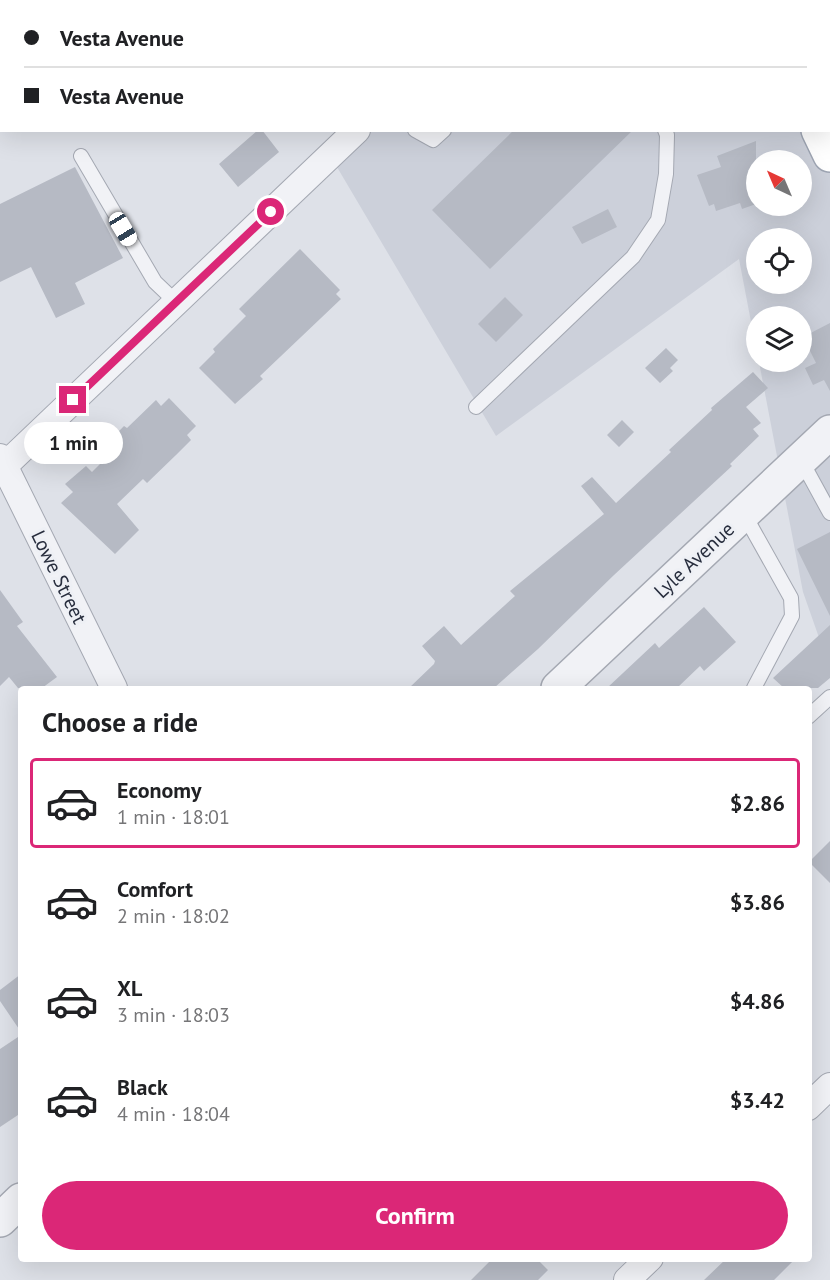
<!DOCTYPE html>
<meta charset="utf-8">
<style>
:root{--surface:#fff;--page:#f2f2f2;--text:#202124;--muted:#757577;--line:#e0e0e0;--accent:#db2777}
body{margin:0;font-family:"PT Sans",sans-serif;background:var(--page);color:var(--text);height:100vh;display:flex;flex-direction:column;font-size:22px;white-space:nowrap}
*{box-sizing:border-box;margin:0}
p{font-size:20px;color:var(--muted)}
.icon{flex:none;width:33px;height:33px;fill:none;stroke:currentColor;stroke-width:2;stroke-linecap:round;stroke-linejoin:round}
.map{position:relative;flex:1;overflow:hidden}
.side{position:absolute;left:18px;top:686px;width:794px;height:576px;display:flex;flex-direction:column;background:var(--surface);border-radius:6px;box-shadow:0 6px 24px #0002}
.side>*{flex:none}
.banner{position:absolute;left:0px;top:0px;width:831px;height:132px;box-shadow:0 6px 24px #0002;display:grid;align-content:center;height:132px;padding:0 24px;background:var(--surface)}
.needle{width:39px;rotate:316deg}
.tools{position:absolute;left:746px;top:150px;display:grid;gap:12px}
.tools a{display:grid;place-items:center;width:66px;height:66px;border-radius:50%;background:var(--surface);box-shadow:0 6px 24px #0002;font-size:30px}
.end{position:absolute;width:27px;height:27px;margin:-14px;border:8px solid #db2777;background:#fff;box-shadow:0 0 0 3px #fff}
.from{border-radius:50%}
.bubble{position:absolute;height:42px;border-radius:21px;background:var(--surface);box-shadow:0 6px 24px #0002;font-size:20px;font-weight:800;line-height:42px;text-align:center}
.car{position:absolute;width:18px;height:36px;margin:-18px -9px;border-radius:8px;box-shadow:0 0 4px 2px #0007;background:linear-gradient(#fff 24%,#345 0 40%,#fff 0 76%,#345 0 86%,#fff 0)}
.banner b{display:flex;align-items:center;gap:21px;height:57px;font-size:22px}
.banner b+b{border-top:2px solid var(--line)}
.banner i{width:15px;height:15px;background:var(--text)}
ul{padding:0;list-style:none}
li{display:flex;align-items:center;gap:18px;height:90px;margin:0 12px 9px;padding:0 12px;border:3px solid transparent;border-radius:6px}
li div{flex:1}
li b{display:block;font-size:22px}
li em{font-style:normal;font-weight:800}
li.active{border-color:var(--accent)}
li>.icon{width:54px;height:54px;stroke-width:1.5}
h2{padding:0 24px;font-size:27px;line-height:72px}
.action{display:flex;gap:12px;margin-top:auto;padding:12px 24px}
.action a{flex:1;height:69px;border-radius:36px;background:var(--accent);color:#fff;font-size:24px;font-weight:800;line-height:69px;text-align:center}
.map>svg:first-child{display:block}
.built{fill:#ccd0da;fill-rule:evenodd}
.building{fill:#b6bac4}
.lines{fill:none;stroke-linecap:round;stroke-linejoin:round}
.service-casing{stroke:#a4a8b2;stroke-width:16}
.minor-casing{stroke:#a4a8b2;stroke-width:28}
.tertiary-casing{stroke:#a4a8b2;stroke-width:36}
.primary-casing{stroke:#9ea5b3;stroke-width:36}
.service{stroke:#f1f2f6;stroke-width:14}
.minor{stroke:#f1f2f6;stroke-width:26}
.tertiary{stroke:#f1f2f6;stroke-width:33}
.primary{stroke:#fff;stroke-width:33}
.rail{stroke:#787f91;stroke-width:4.5;stroke-dasharray:3 6;stroke-linecap:butt}
.route{stroke:#db2777;stroke-width:8}
.labels{text-anchor:middle;dominant-baseline:central;stroke-width:6;stroke-linejoin:round;paint-order:stroke}
.street-label{font-size:20px;fill:#282e3e;stroke:#eef0f5}
</style>
<div class="map">
<svg width="830" height="1280" viewBox="0 0 830 1280">
<rect width="100%" height="100%" fill="#dee1e8"/>
<!-- built -->
<path class="built" d="M511,0h319v669l-27,-77 -44,-230h42v-46h-45v32l-17,-89 -243,177 -162,-274 37,-31 459,-1v-128zM756,160h45v46h-45zM756,238h45v46h-45z"/>
<!-- building -->
<path class="building" d="M258,130h4l17,22 -41,35 -19,-23z
M514,130h119l-143,139 -58,-59z
M756,141v63l-14,5 -2,-6 -24,8 -2,-7 -5,2 -12,-31 24,-8 -4,-11z
M75,167l48,91 -48,25 10,21 -29,14 -25,-51 -31,15v-78z
M608,209l9,18 -35,17 -10,-17z
M300,249l40,41 -4,4 5,5 -81,77 3,3 -28,25 -36,-36 16,-16 -2,-3 33,-33 -7,-7z
M505,297l18,18 -27,27 -18,-18z
M830,323v68l-6,-11 -11,5 -8,-17 11,-5 -13,-26z
M666,348l12,12 -8,8 3,3 -13,12 -15,-15z
M753,372l15,16 -22,19 15,16 -8,6 6,7 -29,28 2,2 -118,109 -76,74 -44,39h-85l25,-24 1,-3 -13,-15 22,-20 17,19 54,-49 -5,-5 94,-77 -23,-28 11,-9 24,26 55,-51 -2,-2 43,-40 -1,-2z
M169,398l27,28 -9,9 4,5 -15,15 -29,28 -4,-4 -26,25 22,26 -24,24 -54,-51 12,-11 -8,-8 21,-18 6,6 24,-24 -7,-7 15,-15 3,2 29,-28 5,6z
M622,420l12,12 -15,15 -12,-12z
M830,532v84l-33,-67z
M0,590l23,32 -6,4 40,51 -15,11h-24l-9,-11 -9,9z
M704,607l32,35 -32,29 -4,-5 -23,22h-70l48,-45 4,5z
M830,625v53l-12,10h-34l-11,-10z
M830,841v42l-21,-21z
M21,974v58l-21,-31v-11z
M21,1035v78l-21,14v-78z
M493,1258h43l12,12 -10,10h-67z
M727,1258h69l-22,22h-70z"/>
<g class="lines">
<!-- service casing -->
<g class="service-casing">
<path id="service" d="M581,0l2,2
M688,0h4
M415,130l18,10 11,-10
M81,156l74,126 21,20
M476,407l157,-150 25,-37 8,-46 1,-39 -2,-5
M801,460l29,53
M744,514l47,84 1,18 -38,72
M808,717l22,-20"/>
</g>
<!-- minor casing -->
<g class="minor-casing">
<path id="minor" d="M257,0l1,2
M492,2l2,-2
M0,457l114,231
M0,470l357,-340
M808,1107l22,-21
M627,1280l23,-22"/>
</g>
<!-- tertiary casing -->
<g class="tertiary-casing">
<path id="tertiary" d="M558,688l272,-256
M0,1220l21,-20"/>
</g>
<!-- primary casing -->
<g class="primary-casing">
<path id="primary" d="M753,0l1,2
M818,130l12,25"/>
</g>
<!-- service -->
<use href="#service" class="service"/>
<!-- minor -->
<use href="#minor" class="minor"/>
<!-- tertiary -->
<use href="#tertiary" class="tertiary"/>
<!-- primary -->
<use href="#primary" class="primary"/>
<!-- rail -->
<path class="rail" d="M811,0l1,2
M830,36v1"/>
</g>
<g class="lines">
<!-- route -->
<path class="route" d="M73,400l198,-188"/>
</g>
<g class="labels">
<!-- street labels -->
<g class="street-label">
<text transform="translate(694 560) rotate(-43)">Lyle Avenue</text>
<text transform="translate(59 577) rotate(64)">Lowe Street</text>
</g>
</g>
</svg>
<div class="tools">
<a><svg class="needle" viewBox="-14 -14 28 28"><path d="M0-13l5 13h-10z" fill="#e53935"/><path d="M0 13l5-13h-10z" fill="#757577"/></svg></a>
<a><svg class="icon" aria-label="locate" viewBox="0 0 24 24"><circle cx="12" cy="12" r="6"/><path d="M12 2v4M12 18v4M2 12h4M18 12h4"/></svg></a>
<a><svg class="icon" aria-label="layers" viewBox="0 0 24 24"><path d="M12 4l9 5-9 5-9-5zM3 14l9 5 9-5"/></svg></a>
</div>
<i class="end from" style="left:271px;top:212px"></i>
<i class="end" style="left:73px;top:400px"></i>
<div class="bubble" style="left:24px;top:422px;width:99px">1 min</div>
<i class="car" style="left:123px;top:229px;rotate:149deg"></i>
<div class="banner">
<b><i class="from"></i>Vesta Avenue</b>
<b><i></i>Vesta Avenue</b>
</div>
<section class="side">
<h2>Choose a ride</h2>
<ul>
<li class="active"><svg class="icon" aria-label="car" viewBox="0 0 24 24"><path d="M5 17H2v-5l4-1 3-4h7l3 4 3 1v5h-3M9 17h6M6 11h13"/><circle cx="7" cy="17" r="2"/><circle cx="17" cy="17" r="2"/></svg><div><b>Economy</b><p>1 min · 18:01</p></div><em>$2.86</em></li>
<li><svg class="icon" aria-label="car" viewBox="0 0 24 24"><path d="M5 17H2v-5l4-1 3-4h7l3 4 3 1v5h-3M9 17h6M6 11h13"/><circle cx="7" cy="17" r="2"/><circle cx="17" cy="17" r="2"/></svg><div><b>Comfort</b><p>2 min · 18:02</p></div><em>$3.86</em></li>
<li><svg class="icon" aria-label="car" viewBox="0 0 24 24"><path d="M5 17H2v-5l4-1 3-4h7l3 4 3 1v5h-3M9 17h6M6 11h13"/><circle cx="7" cy="17" r="2"/><circle cx="17" cy="17" r="2"/></svg><div><b>XL</b><p>3 min · 18:03</p></div><em>$4.86</em></li>
<li><svg class="icon" aria-label="car" viewBox="0 0 24 24"><path d="M5 17H2v-5l4-1 3-4h7l3 4 3 1v5h-3M9 17h6M6 11h13"/><circle cx="7" cy="17" r="2"/><circle cx="17" cy="17" r="2"/></svg><div><b>Black</b><p>4 min · 18:04</p></div><em>$3.42</em></li>
</ul>
<div class="action"><a>Confirm</a></div>
</section>
</div>
